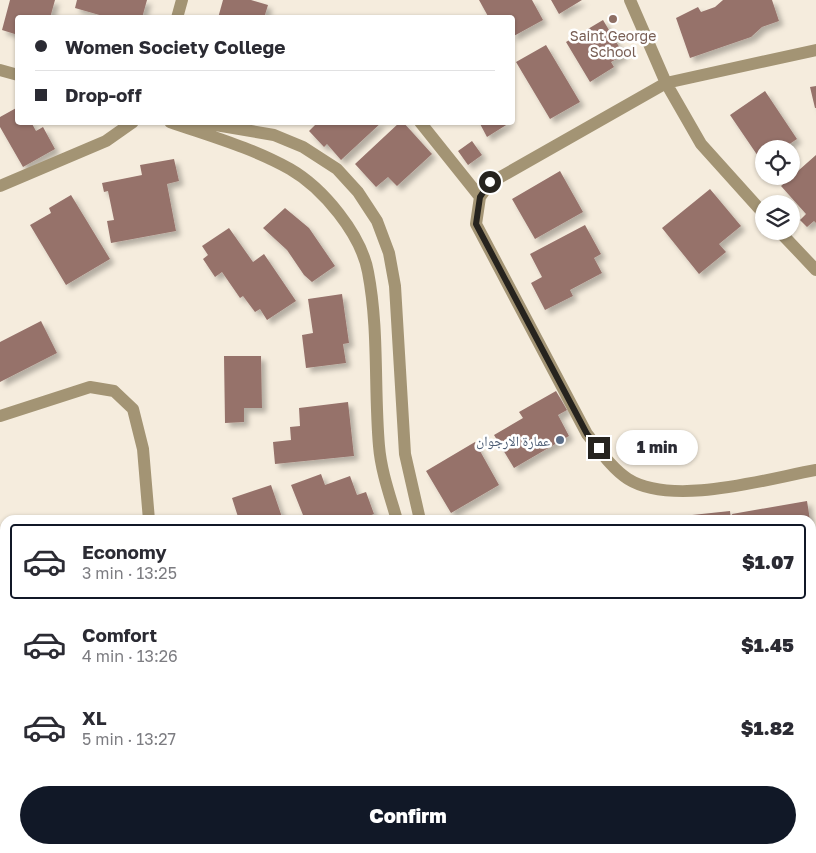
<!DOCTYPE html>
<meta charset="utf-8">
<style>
:root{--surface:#fff;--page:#f7f7f7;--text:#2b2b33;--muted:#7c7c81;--line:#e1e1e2;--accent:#111827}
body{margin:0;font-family:"Golos Text","Noto Naskh Arabic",sans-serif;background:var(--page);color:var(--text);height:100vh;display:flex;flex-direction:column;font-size:19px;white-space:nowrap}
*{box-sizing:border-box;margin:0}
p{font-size:16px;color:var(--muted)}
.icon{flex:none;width:28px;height:28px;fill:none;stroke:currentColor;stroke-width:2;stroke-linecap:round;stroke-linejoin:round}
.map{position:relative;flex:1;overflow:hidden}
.details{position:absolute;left:0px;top:515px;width:816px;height:339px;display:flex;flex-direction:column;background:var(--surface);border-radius:15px 15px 0 0;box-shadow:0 1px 4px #0004}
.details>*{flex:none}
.top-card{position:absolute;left:15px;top:15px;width:500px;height:110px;border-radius:5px;box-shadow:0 1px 4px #0004;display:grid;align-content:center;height:110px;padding:0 20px;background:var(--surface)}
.buttons{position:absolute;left:755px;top:140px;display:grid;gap:10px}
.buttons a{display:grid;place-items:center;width:45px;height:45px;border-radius:50%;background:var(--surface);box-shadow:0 1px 4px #0004;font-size:25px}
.end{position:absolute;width:22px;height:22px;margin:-11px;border:6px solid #26231e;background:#fff;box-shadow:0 0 0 2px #fff}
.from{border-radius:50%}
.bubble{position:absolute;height:35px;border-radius:18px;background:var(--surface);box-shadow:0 1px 4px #0004;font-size:16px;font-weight:800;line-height:35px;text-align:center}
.top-card b{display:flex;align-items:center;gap:18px;height:48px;font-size:19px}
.top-card b+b{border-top:1px solid var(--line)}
.top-card i{width:12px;height:12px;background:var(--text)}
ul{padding:9px 0 0;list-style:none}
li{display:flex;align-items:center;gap:15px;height:75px;margin:0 10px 8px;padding:0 10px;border:2px solid transparent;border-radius:5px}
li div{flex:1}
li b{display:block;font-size:19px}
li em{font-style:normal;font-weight:800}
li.selected{border-color:var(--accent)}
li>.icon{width:45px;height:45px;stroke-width:1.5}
.action{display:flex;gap:10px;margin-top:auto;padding:10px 20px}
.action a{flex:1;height:58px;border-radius:30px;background:var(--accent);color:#fff;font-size:20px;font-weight:800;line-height:58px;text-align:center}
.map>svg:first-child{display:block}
.building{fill:#96726b;filter:url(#shadow)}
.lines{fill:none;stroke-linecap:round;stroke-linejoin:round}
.minor{stroke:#a39474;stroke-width:12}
.tertiary{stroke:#a39474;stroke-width:12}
.route{stroke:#26231e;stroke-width:6}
.education-dot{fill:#8d6e63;stroke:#fff;stroke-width:2}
.service-dot{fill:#5c6f8a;stroke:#fff;stroke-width:2}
.labels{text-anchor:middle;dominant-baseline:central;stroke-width:5;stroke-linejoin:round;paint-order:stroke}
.education-label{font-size:14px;fill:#785e54;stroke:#fff}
.service-label{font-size:14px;fill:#4e5e75;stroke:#fff;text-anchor:end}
</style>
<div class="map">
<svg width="816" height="853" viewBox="0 0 816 853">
<defs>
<filter id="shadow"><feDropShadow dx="4.5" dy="4.5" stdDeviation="2.5" flood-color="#0004"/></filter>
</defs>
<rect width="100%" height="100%" fill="#f5ecdd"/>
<!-- building -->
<path class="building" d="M10,0h45l-5,18h-32v17l-16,-5z
M77,0h70l-5,18h-32l-35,-10z
M223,0h28l17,5 -4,13h-46z
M479,0h53l11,20 -31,17v-19h-23z
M551,0h31l-23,14z
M723,0h49l7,21 -17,6 -11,10 -61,21 -14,-40 22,-11 3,5 14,-5z
M603,20l21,35 -13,7 3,5 -24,15 -24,-40z
M546,45l34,57 -30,17 -34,-57z
M816,86v22h-1l-5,-21z
M765,91l32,48 -15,10h-18l-2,13 -32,-47z
M18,107v15h13l5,9 7,-4 12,22 -32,18 -23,-40v-10z
M318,122h64l-41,38 -14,-16 -3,3 -15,-16z
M400,122h3l29,32 -35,32 -9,-9 -12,10 -21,-23z
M479,122h32l-24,15z
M472,141l10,14 -14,10 -10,-14z
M816,155v68l-2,-2 -7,6 -7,-7 6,-6 -25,-28z
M174,159l5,22 -12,3 9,47 -65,12 -4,-22 7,-1 -6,-29 -4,1 -2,-9 40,-8 -2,-10z
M560,171l23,41 -48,27 -23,-40z
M710,189l31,37 -22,18 7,8 -27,22 -37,-46z
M71,195l39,64 -44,26 -36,-60 21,-12 -2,-5z
M285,208l24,20 26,38 -23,16 -8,-7 -17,-25 -24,-22z
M585,225l16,29 -7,4 8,15 -32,17 3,6 -28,14 -14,-27 11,-6 -12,-23z
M229,228l24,34 11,-8 32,47 -29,19 -7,-11 -5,3 -12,-16 -3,2 -18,-26 -7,5 -12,-18 5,-4 -6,-9z
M342,294l7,49 -6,1 3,19 -40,5 -4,-33 11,-2 -5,-34z
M41,321l16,32 -57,29v-40z
M224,356h37l1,52h-18v14l-19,1z
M556,391l11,19 -9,5 11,21 -55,32 -20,-33 29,-17 -4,-6z
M348,402l6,54 -79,8 -2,-22 18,-2 -1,-13 10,-1 -1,-18z
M475,442l24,43 -48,28 -25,-42z
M321,474l4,11 25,-9 7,19 9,-3 8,22 -16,6h-53l-14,-35z
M271,485l12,35h-44l-7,-22z
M807,501l3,19h-77l-1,-6z
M730,511l1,9h-58v-3z
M811,678l5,14v17l-5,1z
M811,736h5v42l-5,1z
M0,755h5v45h-4z
M163,849h44l3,4h-44z
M403,849h30l1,4h-46z
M469,849h39l1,3 -39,1z
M734,849h76v1l-9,1v2h-66z"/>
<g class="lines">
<!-- minor -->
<path class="minor" d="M630,0l36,83 35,61 63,70
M177,18l5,-18
M816,50l-150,33 -176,100 -10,14 -4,27 111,210c12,15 24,34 41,45 45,28 138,0 188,-9
M0,70l18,5
M170,122c40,14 83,26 120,47 33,19 71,65 78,103 11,57 6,117 11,174 2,25 11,50 18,74
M198,122l76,13 29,12 34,22 21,23 19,29 12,32 6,33 10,168 15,66
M420,122l60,75
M0,186l106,-45 27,-19
M779,231l37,39
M0,416l90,-29 24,4 19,18 10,40 6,71
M811,618l5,-1
M811,644l5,-1
M67,849l1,4
M307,849l3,4"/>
<!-- tertiary -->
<path class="tertiary" d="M811,815l5,-1
M602,853l15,-4"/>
</g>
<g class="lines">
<!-- route -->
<path class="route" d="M490,182l-10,15 -4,27 111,210 12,14"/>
</g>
<!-- markers -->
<circle class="education-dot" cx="613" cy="19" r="5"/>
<circle class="service-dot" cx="560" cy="440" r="5"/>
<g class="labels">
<!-- education labels -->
<g class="education-label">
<text x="613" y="35">Saint George<tspan x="613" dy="16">School</tspan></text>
</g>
<!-- service labels -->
<g class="service-label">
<text x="550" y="440">عمارة الارجوان</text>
</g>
</g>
</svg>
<div class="buttons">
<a><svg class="icon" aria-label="locate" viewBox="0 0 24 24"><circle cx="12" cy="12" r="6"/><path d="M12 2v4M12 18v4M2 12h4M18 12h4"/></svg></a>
<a><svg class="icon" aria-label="layers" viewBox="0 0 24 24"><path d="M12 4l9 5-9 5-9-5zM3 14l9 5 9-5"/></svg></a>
</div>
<i class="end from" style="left:490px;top:182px"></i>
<i class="end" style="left:599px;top:448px"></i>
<div class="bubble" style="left:616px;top:430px;width:82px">1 min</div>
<div class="top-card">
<b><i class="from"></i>Women Society College</b>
<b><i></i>Drop-off</b>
</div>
<section class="details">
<ul>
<li class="selected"><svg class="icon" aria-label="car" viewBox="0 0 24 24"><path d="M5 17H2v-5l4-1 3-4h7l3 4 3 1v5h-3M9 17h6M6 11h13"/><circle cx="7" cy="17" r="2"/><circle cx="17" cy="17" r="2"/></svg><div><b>Economy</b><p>3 min · 13:25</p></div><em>$1.07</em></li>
<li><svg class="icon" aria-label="car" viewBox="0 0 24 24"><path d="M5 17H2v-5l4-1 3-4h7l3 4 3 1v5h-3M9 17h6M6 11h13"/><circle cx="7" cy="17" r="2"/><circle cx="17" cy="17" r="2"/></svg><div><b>Comfort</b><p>4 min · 13:26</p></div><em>$1.45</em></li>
<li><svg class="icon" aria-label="car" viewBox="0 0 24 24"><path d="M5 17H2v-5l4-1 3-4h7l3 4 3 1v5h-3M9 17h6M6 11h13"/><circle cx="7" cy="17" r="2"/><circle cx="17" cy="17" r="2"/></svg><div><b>XL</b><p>5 min · 13:27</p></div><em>$1.82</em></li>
</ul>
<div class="action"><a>Confirm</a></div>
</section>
</div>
